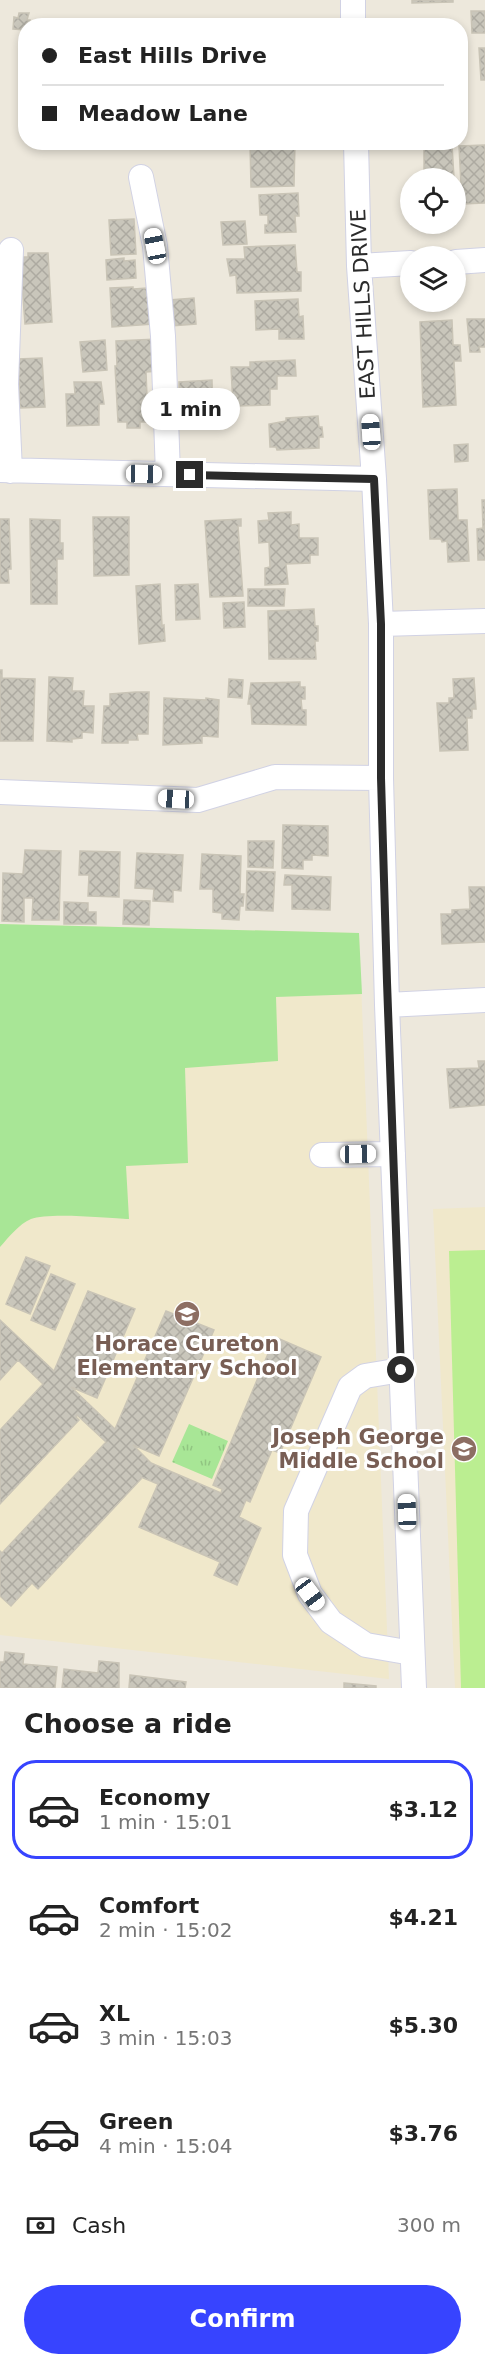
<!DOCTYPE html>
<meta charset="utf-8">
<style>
:root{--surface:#fff;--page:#f2f2f2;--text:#222;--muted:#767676;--line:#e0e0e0;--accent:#3744ff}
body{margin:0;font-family:"DejaVu Sans",sans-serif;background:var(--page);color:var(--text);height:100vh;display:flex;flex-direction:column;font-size:22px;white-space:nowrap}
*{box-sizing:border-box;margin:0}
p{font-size:20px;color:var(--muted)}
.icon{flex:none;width:33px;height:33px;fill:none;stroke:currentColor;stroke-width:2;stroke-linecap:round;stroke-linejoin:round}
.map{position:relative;height:1688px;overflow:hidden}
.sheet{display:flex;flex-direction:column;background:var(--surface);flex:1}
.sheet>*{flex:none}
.hud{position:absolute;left:18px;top:18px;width:450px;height:132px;border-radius:24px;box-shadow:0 3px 9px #0003;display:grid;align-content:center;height:132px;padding:0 24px;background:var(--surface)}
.controls{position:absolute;left:400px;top:168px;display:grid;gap:12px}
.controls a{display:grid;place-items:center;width:66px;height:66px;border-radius:50%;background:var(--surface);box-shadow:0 3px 9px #0003;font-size:30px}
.end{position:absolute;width:27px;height:27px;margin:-14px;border:8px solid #2b2b2b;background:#fff;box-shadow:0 0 0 3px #fff}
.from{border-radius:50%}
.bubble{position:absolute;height:42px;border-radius:21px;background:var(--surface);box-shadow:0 3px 9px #0003;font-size:20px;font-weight:700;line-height:42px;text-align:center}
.car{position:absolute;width:18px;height:36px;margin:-18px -9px;border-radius:8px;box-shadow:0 0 4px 2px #0007;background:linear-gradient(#fff 24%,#345 0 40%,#fff 0 76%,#345 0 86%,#fff 0)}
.hud b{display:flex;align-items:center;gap:21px;height:57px;font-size:22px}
.hud b+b{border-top:2px solid var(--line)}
.hud i{width:15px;height:15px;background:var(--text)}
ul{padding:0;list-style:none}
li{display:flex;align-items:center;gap:18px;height:99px;margin:0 12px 9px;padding:0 12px;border:3px solid transparent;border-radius:24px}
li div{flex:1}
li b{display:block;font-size:22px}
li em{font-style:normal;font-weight:700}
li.on{border-color:var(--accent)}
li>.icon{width:54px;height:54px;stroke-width:1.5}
h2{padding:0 24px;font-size:27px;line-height:72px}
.pay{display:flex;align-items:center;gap:15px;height:66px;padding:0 24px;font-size:22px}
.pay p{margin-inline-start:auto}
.primary-button{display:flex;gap:12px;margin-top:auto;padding:12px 24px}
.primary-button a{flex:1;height:69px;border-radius:36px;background:var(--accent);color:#fff;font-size:24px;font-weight:700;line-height:69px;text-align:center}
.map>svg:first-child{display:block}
.education{fill:#f0e8cb}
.grass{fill:#a8e696}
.park{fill:url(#park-tufts)}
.pitch{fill:#bbee91}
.building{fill:url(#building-cross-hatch);stroke:#c9c4b6;stroke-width:1.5}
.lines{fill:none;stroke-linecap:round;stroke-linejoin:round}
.minor-casing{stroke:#d1d2e4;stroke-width:26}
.minor{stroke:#fff;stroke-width:24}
.route{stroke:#2b2b2b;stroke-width:8}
.labels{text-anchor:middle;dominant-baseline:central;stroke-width:6;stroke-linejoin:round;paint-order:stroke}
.street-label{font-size:21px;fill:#2b2b2b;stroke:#fff}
.education-label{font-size:21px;font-weight:bold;fill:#785e54;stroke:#fff}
</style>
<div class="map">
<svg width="485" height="1688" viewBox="0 0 485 1688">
<defs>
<pattern id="park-tufts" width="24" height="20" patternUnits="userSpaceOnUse" patternTransform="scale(1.5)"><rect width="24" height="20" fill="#a8e696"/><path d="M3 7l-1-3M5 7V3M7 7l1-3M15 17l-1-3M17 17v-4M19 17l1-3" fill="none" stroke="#91c581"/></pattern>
<pattern id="building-cross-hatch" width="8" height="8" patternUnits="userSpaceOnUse" patternTransform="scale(1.5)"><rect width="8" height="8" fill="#c9c6bb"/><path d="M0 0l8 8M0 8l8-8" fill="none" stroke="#adaaa1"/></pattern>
</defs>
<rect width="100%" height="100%" fill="#ede8dc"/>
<!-- education -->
<path class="education" d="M0,924l359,9 30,746 -389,-44z
M485,1207v481h-30l-22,-479z"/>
<!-- grass -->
<path class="grass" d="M0,924l359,9 3,61 -86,3 2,64 -93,7 3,95 -62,3 3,53c-20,-1 -81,-7 -98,0 -12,5 -22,18 -31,28z"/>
<!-- park -->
<path class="park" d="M189,1424l39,17 -16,38 -40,-17z"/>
<!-- pitch -->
<path class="pitch" d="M485,1250v438h-24l-12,-437z"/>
<!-- building -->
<path class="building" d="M412,0h41v2l-41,1z
M471,11h14v22h-13z
M19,13h10l-2,7h3l-1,6h-3v4l-13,-1 1,-12 4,1z
M479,48h6v32h-4z
M250,142h45l-1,44 -43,1z
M424,142h26l2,3 2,33h-30z
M485,145v58l-23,1 -3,-58z
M298,193l1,23h-4l1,16 -31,1v-8h3v-10h-8l-1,-20z
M134,219l2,35 -25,1 -2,-35z
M245,221l2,23 -24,1 -2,-23z
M295,245l2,27h4v19l-64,2 -1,-18 -6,1 -3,-17h18l-1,-12z
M28,253h20l4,69 -27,2 -5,-67h8z
M124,258v3l11,-1 1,18 -29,2 -1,-20z
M133,287v2l14,-1 6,36 -41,3 -2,-39z
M194,298l2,26 -25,2 -2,-26z
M298,299l1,18 4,-1 1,23h-25v-10l-23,1 -1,-29z
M467,319h18v28h-6l1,5h-10z
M452,320l1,25h7l1,16h-7l2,44 -33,2 -3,-85z
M157,339l1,32 -12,1 2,50h-8v6h-13v-6h-9l-3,-56h2l-1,-25z
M105,340l2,30 -24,2 -3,-30z
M42,358l3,49 -25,1 -2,-49z
M295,360l1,16h-19v13h-7v16l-37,1 -2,-39h19v-5z
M212,380l1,46 -10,1 1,2 -24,-2 -1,-45z
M74,382h27l3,22h-5v21l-32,1 -1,-32h9z
M318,416l1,11h3l1,10h-4v11l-42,2 -1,-3h-6l-1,-23 17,-3v-3z
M468,444v17l-13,1 -1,-17z
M457,489l1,31h9l2,41 -21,1 -1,-21 -5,1 -1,-3h-11l-2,-49z
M482,500h3v60h-7l-1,-31 6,-1z
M291,512v13l8,-1v14h19v17h-8v8l-24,1 2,20 -23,1v-17l5,-1 -1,-25 -10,1 -1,-22 11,-1 -1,-7z
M93,517h36v58l-35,1z
M0,519h9l2,50h-3l1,14h-9z
M30,519l30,1v23h3v16h-6v45h-26z
M241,519v7h-3l5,70 -33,1 -5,-76z
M160,584l2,42 2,-1 1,16 -26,3 -3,-58z
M198,584l2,35 -24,1 -1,-35z
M248,589h37l-1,17h-36z
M244,602l1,25 -21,1 -1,-25z
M314,609l1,17h3v15h-3l1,18h-47l-1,-48z
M0,670h2v8l33,1 -2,62h-33z
M49,677l24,1 -1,13h12l-1,15h11l-1,27 -11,-1v6l-10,1v3l-25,-1z
M474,678l2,31h-4v9h-5l1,32 -28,1 -3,-48h12v-5h5l-1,-19z
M229,679l14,1 -1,18 -14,-1z
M300,682v5h5v12h-4l1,11h4v15l-54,-1 -1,-20h-3l3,-21z
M136,692h13l-1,42h-11l1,6h-10v3h-26l2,-37h6v-12z
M164,698l42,2v-2l13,2 -1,37 -16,-1v7l-39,2z
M283,825l45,1v30l-16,-1v5h-9v9l-21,-1z
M248,841h26l-1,27 -25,-1z
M25,850l36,1 -2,69h-27l1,-22h-9v24l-22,-1 1,-48 20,1z
M80,851l40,1 -1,45 -31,-1 1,-21h-10z
M137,853l46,2 -2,36 -8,-1v12l-20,-1 1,-12 -19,-1z
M202,854l39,2 -1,38h4l-1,12h-3l-1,14 -17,-1v-6l-9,-1v-23h-13z
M247,871l28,1 -2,39 -27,-1z
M285,875l46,2 -1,33 -38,-1v-24h-8z
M469,887h16v55l-43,2 -1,-30h11v-4l18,-1z
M124,900l26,1 -1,24 -26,-1z
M64,902l24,1v9h8v12h-32z
M478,1061h7v44l-35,3 -3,-39 32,-1z
M26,1257l24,9 -20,48 -24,-10z
M51,1274l24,10 -20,46 -24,-10z
M88,1291l47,18 -38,89 -26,-11 44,42 51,-118 48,19 -55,126 -26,-11 18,18 70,30 1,-4 -9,-4 62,-148 46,20 -41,96 -8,-3 -22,52 -4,-2 -7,17 22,11 -24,57 -23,-10 6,-13 -81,-35 19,-43 -17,-7v2l-103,110 -6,-6 -21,23 -11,-10v-45l2,2 104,-111 -29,-27 -1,2 3,3 -79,84v-74l43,-46 -25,-24 -18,20v-60l54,51z
M5,1652l19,2 -1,10 34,3 -2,21h-55v-26h4z
M99,1661l20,2v25h-57l2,-19 34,4z
M130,1675l56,7 -1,6h-56z
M344,1683l32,3v2h-32z"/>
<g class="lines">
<!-- minor casing -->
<g class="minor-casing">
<path id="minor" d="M353,0v26
M356,142l3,124 15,213 7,145v154l6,227 27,683
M141,177l14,69 8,90 5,138
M456,262l29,-2
M359,266l52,-3
M0,470l374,9
M10,471l-4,-87 5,-134
M381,624l104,-3
M0,792l198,8 77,-23 106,1
M387,1005l98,-5
M322,1155l71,-1
M401,1370l-36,6 -15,11 -54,124 -1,44 15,39 21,28 35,23 46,8"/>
</g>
<!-- minor -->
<use href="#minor" class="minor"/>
</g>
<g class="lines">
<!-- route -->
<path class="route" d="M190,475l184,4 7,145v154l6,204 14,388"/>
</g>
<!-- icons -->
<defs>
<g id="school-disc" transform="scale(1.35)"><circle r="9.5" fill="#8d6e63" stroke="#fff"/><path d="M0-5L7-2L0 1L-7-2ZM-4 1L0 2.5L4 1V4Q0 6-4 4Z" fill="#fff"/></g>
</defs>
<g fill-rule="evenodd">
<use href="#school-disc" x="187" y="1314"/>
<use href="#school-disc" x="464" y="1449"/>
</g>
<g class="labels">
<!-- street labels -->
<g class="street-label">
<text transform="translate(363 304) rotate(-93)">EAST HILLS DRIVE</text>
</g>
<!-- education labels -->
<g class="education-label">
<text x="187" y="1344">Horace Cureton<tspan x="187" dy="24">Elementary School</tspan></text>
<text x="444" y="1437" text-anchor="end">Joseph George<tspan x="444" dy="24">Middle School</tspan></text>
</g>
</g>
</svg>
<div class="controls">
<a><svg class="icon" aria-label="locate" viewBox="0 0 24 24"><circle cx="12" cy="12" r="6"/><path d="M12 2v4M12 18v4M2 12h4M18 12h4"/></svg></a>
<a><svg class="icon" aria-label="layers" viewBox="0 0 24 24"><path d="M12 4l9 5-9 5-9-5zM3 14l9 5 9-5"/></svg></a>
</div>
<i class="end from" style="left:401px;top:1370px"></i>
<i class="end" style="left:190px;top:475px"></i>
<div class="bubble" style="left:141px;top:388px;width:99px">1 min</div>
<i class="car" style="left:155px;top:246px;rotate:349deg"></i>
<i class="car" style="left:371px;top:432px;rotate:356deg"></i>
<i class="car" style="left:144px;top:474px;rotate:91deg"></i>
<i class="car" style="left:176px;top:799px;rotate:273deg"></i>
<i class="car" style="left:358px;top:1154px;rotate:89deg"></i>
<i class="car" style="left:407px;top:1512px;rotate:358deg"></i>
<i class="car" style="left:310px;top:1594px;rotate:143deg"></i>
<div class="hud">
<b><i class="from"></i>East Hills Drive</b>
<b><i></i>Meadow Lane</b>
</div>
</div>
<section class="sheet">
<h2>Choose a ride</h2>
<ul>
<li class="on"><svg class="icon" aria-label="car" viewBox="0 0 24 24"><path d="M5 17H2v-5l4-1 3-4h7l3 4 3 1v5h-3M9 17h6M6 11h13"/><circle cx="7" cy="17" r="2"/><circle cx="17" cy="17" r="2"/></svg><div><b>Economy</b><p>1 min · 15:01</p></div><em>$3.12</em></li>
<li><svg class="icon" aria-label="car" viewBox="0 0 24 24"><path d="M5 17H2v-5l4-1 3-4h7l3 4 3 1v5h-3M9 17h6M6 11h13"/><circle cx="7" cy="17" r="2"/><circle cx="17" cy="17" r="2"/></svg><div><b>Comfort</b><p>2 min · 15:02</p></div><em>$4.21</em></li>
<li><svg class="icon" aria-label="car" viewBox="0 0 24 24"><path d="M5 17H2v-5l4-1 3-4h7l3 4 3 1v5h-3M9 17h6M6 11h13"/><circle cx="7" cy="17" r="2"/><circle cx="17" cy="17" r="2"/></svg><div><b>XL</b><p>3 min · 15:03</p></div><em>$5.30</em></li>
<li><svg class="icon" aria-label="car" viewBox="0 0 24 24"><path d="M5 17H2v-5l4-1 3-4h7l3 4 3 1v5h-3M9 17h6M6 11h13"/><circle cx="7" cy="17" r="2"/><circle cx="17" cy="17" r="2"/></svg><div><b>Green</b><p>4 min · 15:04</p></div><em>$3.76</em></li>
</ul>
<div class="pay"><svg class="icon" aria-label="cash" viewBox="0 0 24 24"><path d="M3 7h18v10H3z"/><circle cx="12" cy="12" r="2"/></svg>Cash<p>300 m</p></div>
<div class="primary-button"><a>Confirm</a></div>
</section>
